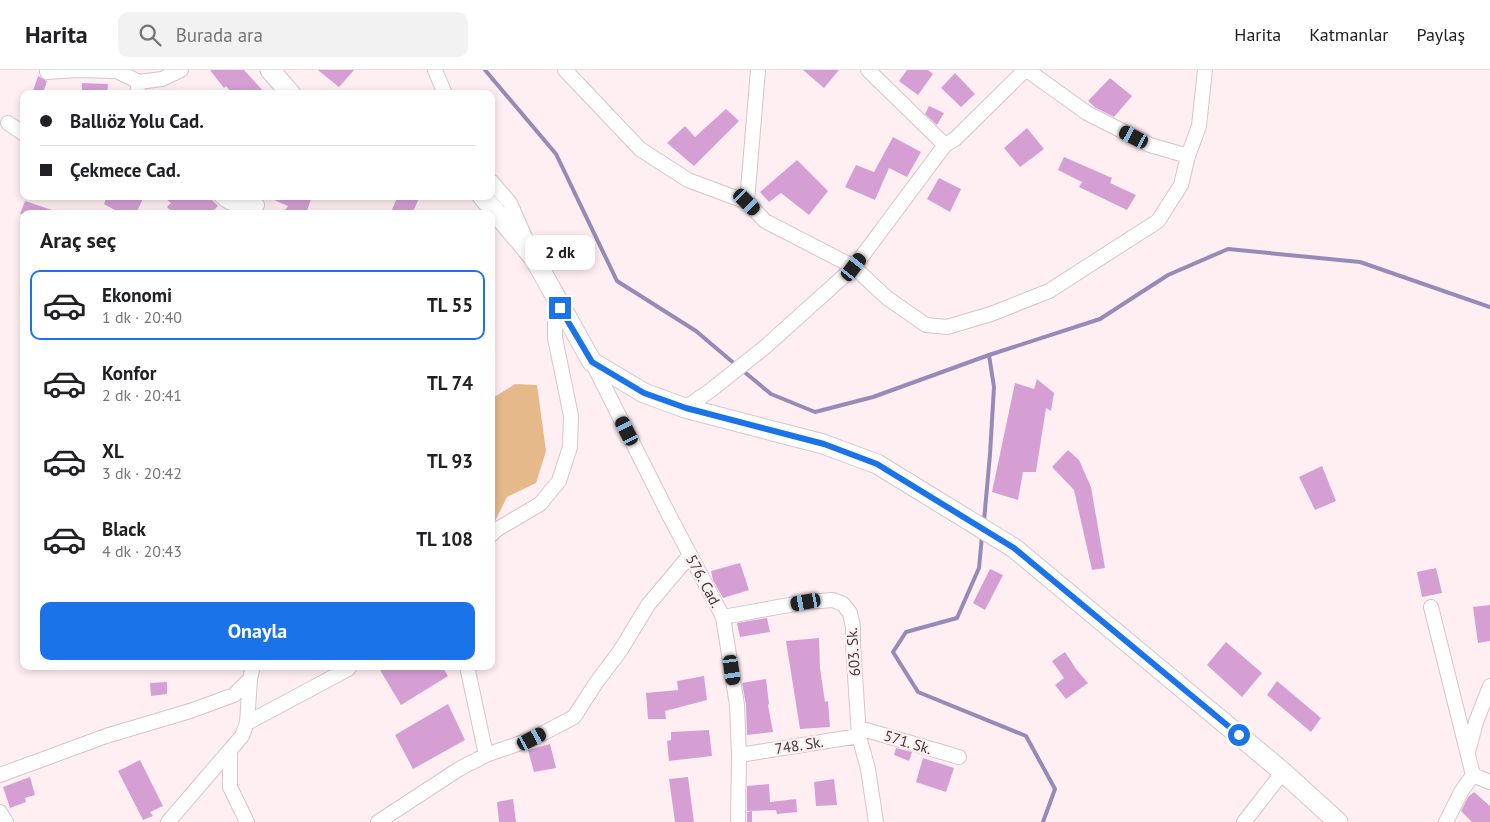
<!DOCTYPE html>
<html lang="tr">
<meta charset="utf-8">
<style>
:root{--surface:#fff;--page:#f2f2f2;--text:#202124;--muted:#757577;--line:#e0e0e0;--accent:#1a73e8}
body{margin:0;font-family:"PT Sans",sans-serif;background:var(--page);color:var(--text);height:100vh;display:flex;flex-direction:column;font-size:19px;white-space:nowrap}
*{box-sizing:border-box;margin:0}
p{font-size:16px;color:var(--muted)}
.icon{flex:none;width:28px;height:28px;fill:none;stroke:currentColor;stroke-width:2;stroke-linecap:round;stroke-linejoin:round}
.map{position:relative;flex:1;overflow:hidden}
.sheet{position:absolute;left:20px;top:140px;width:475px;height:460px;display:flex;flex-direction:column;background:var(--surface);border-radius:10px;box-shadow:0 2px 8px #0003}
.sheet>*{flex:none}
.banner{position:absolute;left:20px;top:20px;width:475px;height:110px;border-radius:10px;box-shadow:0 2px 8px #0003;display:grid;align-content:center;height:110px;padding:0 20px;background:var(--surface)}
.end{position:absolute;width:22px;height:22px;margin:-11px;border:6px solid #1a73e8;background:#fff;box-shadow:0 0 0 2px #fff}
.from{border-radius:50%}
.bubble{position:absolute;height:35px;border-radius:10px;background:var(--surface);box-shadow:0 2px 8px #0003;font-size:16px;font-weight:600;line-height:35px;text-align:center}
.car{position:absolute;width:15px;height:30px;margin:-15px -8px;border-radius:6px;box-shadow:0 0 4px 1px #0007;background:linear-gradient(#222 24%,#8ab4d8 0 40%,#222 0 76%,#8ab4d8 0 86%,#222 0)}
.banner b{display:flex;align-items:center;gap:18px;height:48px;font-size:19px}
.banner b+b{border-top:1px solid var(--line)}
.banner i{width:12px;height:12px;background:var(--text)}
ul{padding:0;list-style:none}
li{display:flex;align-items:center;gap:15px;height:70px;margin:0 10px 8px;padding:0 10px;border:2px solid transparent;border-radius:10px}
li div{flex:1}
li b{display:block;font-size:19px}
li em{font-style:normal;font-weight:600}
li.active{border-color:var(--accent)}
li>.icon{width:45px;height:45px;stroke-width:1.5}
h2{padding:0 20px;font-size:22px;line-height:60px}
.action{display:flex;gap:10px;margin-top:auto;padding:10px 20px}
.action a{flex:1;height:58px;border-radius:10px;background:var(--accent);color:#fff;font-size:20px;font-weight:600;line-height:58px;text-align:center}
header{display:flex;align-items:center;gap:30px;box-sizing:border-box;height:70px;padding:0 25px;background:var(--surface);border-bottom:1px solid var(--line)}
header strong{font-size:24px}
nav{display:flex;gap:28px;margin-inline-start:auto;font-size:18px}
.search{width:350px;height:45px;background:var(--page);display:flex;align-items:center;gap:12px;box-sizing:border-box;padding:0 18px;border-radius:10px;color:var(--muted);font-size:19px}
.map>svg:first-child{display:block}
.green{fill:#e5b989}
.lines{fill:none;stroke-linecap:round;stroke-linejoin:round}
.stream{stroke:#968ab9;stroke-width:4}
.building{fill:#d59fd4}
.street-casing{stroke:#d4c5c9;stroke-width:16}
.secondary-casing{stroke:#d4c5c9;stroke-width:21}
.street{stroke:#fff;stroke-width:14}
.secondary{stroke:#fff;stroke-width:19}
.route{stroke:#1a73e8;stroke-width:6}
.labels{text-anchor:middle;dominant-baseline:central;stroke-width:4.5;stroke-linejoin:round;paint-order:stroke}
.street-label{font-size:15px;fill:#3f393a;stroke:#ffeff3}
</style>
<header>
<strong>Harita</strong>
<div class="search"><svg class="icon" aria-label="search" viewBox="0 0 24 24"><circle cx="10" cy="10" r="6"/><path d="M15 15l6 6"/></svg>Burada ara</div>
<nav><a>Harita</a><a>Katmanlar</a><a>Paylaş</a></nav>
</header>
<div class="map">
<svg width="1490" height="752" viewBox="0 0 1490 752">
<rect width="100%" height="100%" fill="#ffeff3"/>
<!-- green -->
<path class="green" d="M515,314l22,1 9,66 -10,32 -29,14 -16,32v-130z"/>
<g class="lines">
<!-- stream -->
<path class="stream" d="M485,0l71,84 61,127 79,50 40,34
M742,300l29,24 44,18 58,-15 116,-42 111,-36 68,-44 60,-26 132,13 130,45
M984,451l6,-67 4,-67 -5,-32
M982,466l-3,32 -22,50 -51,14 -13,20 25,40 108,44 29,53 -12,33"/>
</g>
<!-- building -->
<path class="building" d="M210,0h34l22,24h-33l-7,-8 -2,2z
M318,0h36l-15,17z
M803,0h36l-15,18z
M907,0h21l5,4 -15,21 -19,-14z
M955,3l20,21 -14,13 -20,-19z
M38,6l9,5 -4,12 -10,-2z
M1110,8l22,18 -18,21 -18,-9 -8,-7z
M82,13l26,1 -1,10h-25z
M929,36l15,7 -7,12 -12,-11z
M726,39l13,12 -45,45 -27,-23 18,-17 10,11z
M1027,58l17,21 -24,18 -16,-19z
M893,67l28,15 -14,25 -18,-9 -14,32 -30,-13 11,-22 18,7z
M1064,87l48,21 -2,5 26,12 -9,15 -48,-23 3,-5 -24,-12z
M797,90l31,31 -19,24 -28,-22 -12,9 -9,-10z
M939,108l22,11 -11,23 -23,-13z
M107,126h37l-8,18h-14l-18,-10z
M162,126h46l10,10 -8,8h-36l-7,-7 4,-4z
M265,126h47l-6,18h-24l6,-8z
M398,126h22l-8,18h-22z
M25,131l33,11v2h-38z
M1037,309l17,14 -3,18 -5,-3 -10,64h-13l-5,28 -26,-8 23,-109 19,6z
M1068,380l11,10 12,27 14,81 -13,2 -18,-80 -22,-23z
M1322,396l14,35 -21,9 -16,-33z
M740,493l9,27 -26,8 -10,-18 -2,-9z
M1436,498l6,25 -20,4 -5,-25z
M990,499l13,6 -18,35 -12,-7z
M1490,535v36l-12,2 -5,-36z
M767,548l3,14 -30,5 -3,-14z
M819,568l1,30 5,34 3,-1 2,26 -30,2 -14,-88z
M1226,572l36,31 -20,24 -35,-32z
M1065,582l11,17 12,14 -22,16 -11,-14 9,-7 -12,-17z
M387,596h55l6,10 -47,29 -21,-35z
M704,606l3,24 -42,11 1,8h-18l-2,-26 32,-3 -1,-9z
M766,609l3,25 -1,1 5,27 -26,3 -1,-30 -4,-22z
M1277,611l44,37 -10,14 -44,-37z
M167,612v12l-16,2 -1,-13z
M448,634l17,36 -52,29 -18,-34z
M709,660l3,26 -43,5 -2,-20 4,-1v-8z
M550,674l6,24 -22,4 -6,-22z
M896,678l16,4 -3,9 -15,-6z
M923,688l31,10 -8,24 -30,-10z
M140,690l23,46 -13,6 3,4 -10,4 -25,-49z
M30,707l5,18 -10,3 1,4 -16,6 -7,-21z
M688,707l6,45h-19l-6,-43z
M834,709l3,26 -21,1 -2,-24z
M769,714l1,18 26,-3 1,13 -20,2 -1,-4 -29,1v-25z
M1474,722l16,14v16h-18l-11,-11 7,-14z
M513,729l3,23h-17l-2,-20z
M752,741v11h-5v-10z"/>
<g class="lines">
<!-- street casing -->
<g class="street-casing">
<path id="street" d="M435,0l10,24
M565,0l75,79 48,31 59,22 18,19 89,46 33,31 39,27 21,2 44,-13 58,-23 109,-70 23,-36 7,-29 11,-30 6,-56
M868,0l77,75
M1027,0l60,43 63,32 38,11
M47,2l30,-2 40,1 22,11
M137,24l2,-12 23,-3 19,-9
M8,53l16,11
M491,111l19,22 18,41
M221,126c10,10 22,11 36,9
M747,132l11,-132
M592,292l78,155 53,100 14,88 2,50 -1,67
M685,338l26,-18 54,-43 89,-80 91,-122 10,-6 70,-69
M491,465l5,-5 44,-26 19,-23 11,-34 1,-31 -16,-78v-40
M1431,537l42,168
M723,547l83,-15 27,-2 10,4 7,9 3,14v18l6,91 9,33 8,53
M467,596l19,89
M247,653l101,-54 2,-3
M230,681v36l17,35
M1468,682l8,-30 14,-36
M739,685l120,-19 7,-6 93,27
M0,705l106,-39 84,-25 44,-16 16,-16 3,-13
M0,742l6,10
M168,752l74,-86 5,-13 3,-44
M378,752l81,-53 27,-14 46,-16 42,-22 22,-34 24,-32 28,-46 42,-50
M1244,752l39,-50
M1446,752l15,-30 12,-17 17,7"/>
</g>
<!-- secondary casing -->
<g class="secondary-casing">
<path id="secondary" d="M270,0l21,24
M482,126l52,62 58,104 52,31 41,15 138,36 54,20 137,84 269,224 55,50"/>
</g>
<!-- street -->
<use href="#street" class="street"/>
<!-- secondary -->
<use href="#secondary" class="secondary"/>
</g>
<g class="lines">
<!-- route -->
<path class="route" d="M560,238l32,54 52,31 42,15 138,36 53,20 137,84 225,187"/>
</g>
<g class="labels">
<!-- street labels -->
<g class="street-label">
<text transform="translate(704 511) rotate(62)">576. Cad.</text>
<text transform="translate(853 582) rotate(-94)">603. Sk.</text>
<text transform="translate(908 672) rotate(17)">571. Sk.</text>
<text transform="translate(799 675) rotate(-9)">748. Sk.</text>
</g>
</g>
</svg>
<i class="end from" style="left:1239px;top:665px"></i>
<i class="end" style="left:560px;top:238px"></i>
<div class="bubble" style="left:525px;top:165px;width:70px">2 dk</div>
<i class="car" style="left:1134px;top:67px;rotate:297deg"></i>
<i class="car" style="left:747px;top:132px;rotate:135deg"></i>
<i class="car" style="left:854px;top:197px;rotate:37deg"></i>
<i class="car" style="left:627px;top:361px;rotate:333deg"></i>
<i class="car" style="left:806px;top:532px;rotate:260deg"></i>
<i class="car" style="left:732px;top:600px;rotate:172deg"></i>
<i class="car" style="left:532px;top:669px;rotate:62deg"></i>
<div class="banner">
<b><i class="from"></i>Ballıöz Yolu Cad.</b>
<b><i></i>Çekmece Cad.</b>
</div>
<section class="sheet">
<h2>Araç seç</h2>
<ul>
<li class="active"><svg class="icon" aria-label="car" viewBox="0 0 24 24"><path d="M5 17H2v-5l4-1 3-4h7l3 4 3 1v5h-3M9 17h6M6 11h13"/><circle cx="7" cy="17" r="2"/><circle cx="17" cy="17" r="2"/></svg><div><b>Ekonomi</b><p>1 dk · 20:40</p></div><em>TL 55</em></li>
<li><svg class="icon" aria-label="car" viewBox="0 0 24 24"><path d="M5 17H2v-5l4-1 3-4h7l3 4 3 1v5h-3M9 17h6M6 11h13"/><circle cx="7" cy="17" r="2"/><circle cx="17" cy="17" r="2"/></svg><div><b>Konfor</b><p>2 dk · 20:41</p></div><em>TL 74</em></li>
<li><svg class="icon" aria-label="car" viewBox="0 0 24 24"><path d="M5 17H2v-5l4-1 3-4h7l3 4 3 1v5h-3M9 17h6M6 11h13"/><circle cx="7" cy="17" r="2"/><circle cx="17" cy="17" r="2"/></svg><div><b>XL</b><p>3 dk · 20:42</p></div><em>TL 93</em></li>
<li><svg class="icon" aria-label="car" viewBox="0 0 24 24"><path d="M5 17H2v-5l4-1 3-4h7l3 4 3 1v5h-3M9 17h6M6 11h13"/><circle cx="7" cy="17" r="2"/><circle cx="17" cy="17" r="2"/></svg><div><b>Black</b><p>4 dk · 20:43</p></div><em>TL 108</em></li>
</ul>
<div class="action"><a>Onayla</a></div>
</section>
</div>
